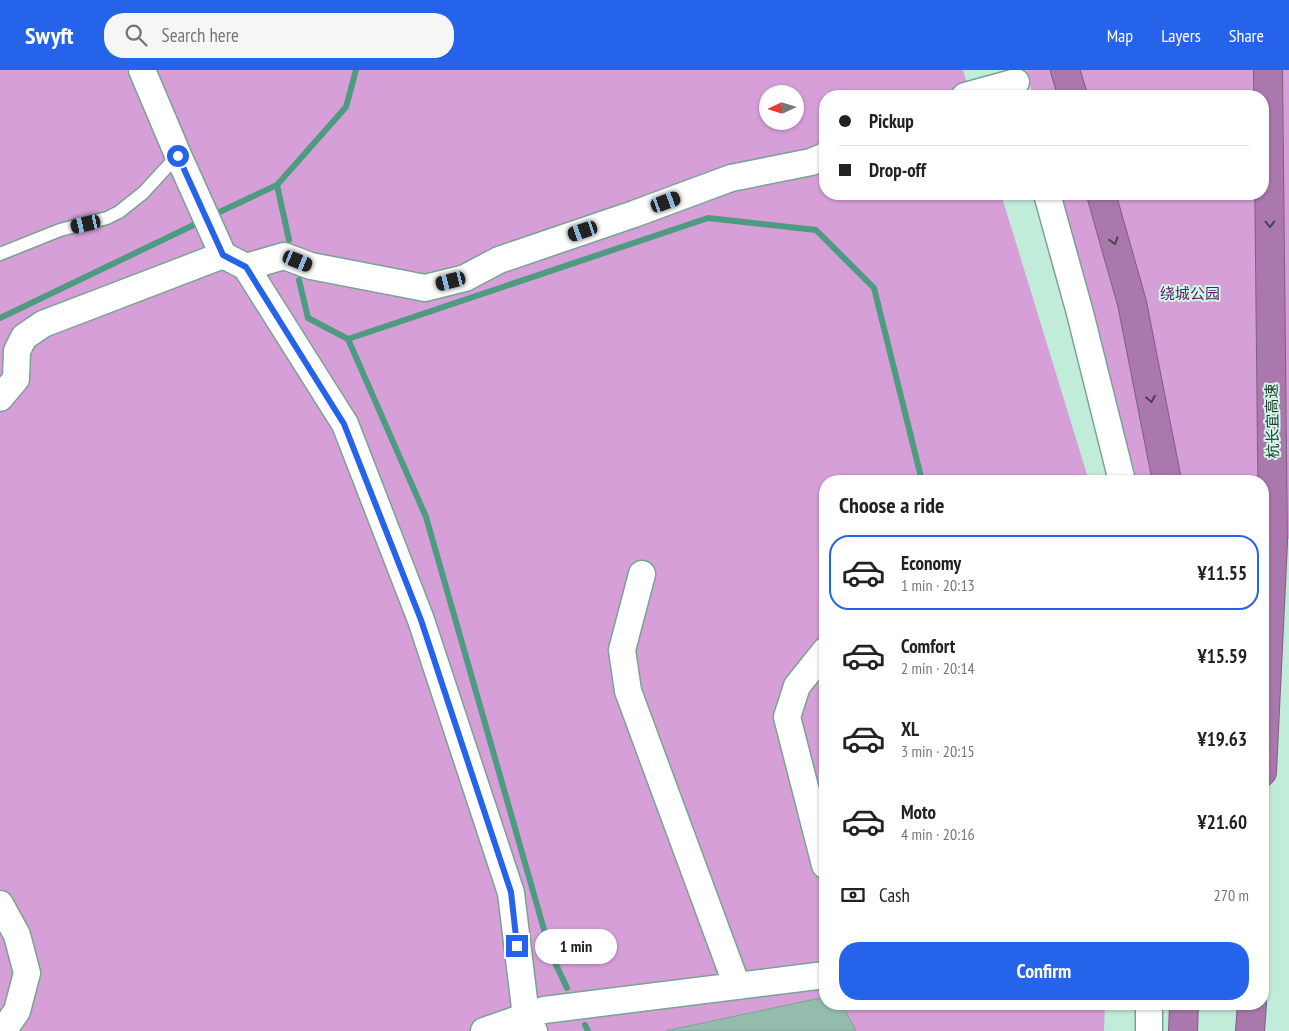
<!DOCTYPE html>
<meta charset="utf-8">
<style>
:root{--surface:#fff;--page:#f6f6f6;--text:#222;--muted:#767676;--line:#e0e0e0;--accent:#2563eb}
body{margin:0;font-family:"PT Sans Narrow","Noto Sans SC",sans-serif;background:var(--page);color:var(--text);height:100vh;display:flex;flex-direction:column;font-size:19px;white-space:nowrap}
*{box-sizing:border-box;margin:0}
p{font-size:16px;color:var(--muted)}
.icon{flex:none;width:28px;height:28px;fill:none;stroke:currentColor;stroke-width:2;stroke-linecap:round;stroke-linejoin:round}
.map{position:relative;flex:1;overflow:hidden}
.side{position:absolute;left:819px;top:405px;width:450px;height:535px;display:flex;flex-direction:column;background:var(--surface);border-radius:20px;box-shadow:0 1px 4px #0004}
.side>*{flex:none}
.hud{position:absolute;left:819px;top:20px;width:450px;height:110px;border-radius:20px;box-shadow:0 1px 4px #0004;display:grid;align-content:center;height:110px;padding:0 20px;background:var(--surface)}
.needle{width:32px;rotate:266deg}
.controls{position:absolute;left:759px;top:15px;display:grid;gap:10px}
.controls a{display:grid;place-items:center;width:45px;height:45px;border-radius:50%;background:var(--surface);box-shadow:0 1px 4px #0004;font-size:25px}
.end{position:absolute;width:22px;height:22px;margin:-11px;border:6px solid #2563eb;background:#fff;box-shadow:0 0 0 2px #fff}
.from{border-radius:50%}
.bubble{position:absolute;height:35px;border-radius:18px;background:var(--surface);box-shadow:0 1px 4px #0004;font-size:16px;font-weight:800;line-height:35px;text-align:center}
.car{position:absolute;width:15px;height:30px;margin:-15px -8px;border-radius:6px;box-shadow:0 0 4px 1px #0007;background:linear-gradient(#222 24%,#8ab4d8 0 40%,#222 0 76%,#8ab4d8 0 86%,#222 0)}
.hud b{display:flex;align-items:center;gap:18px;height:48px;font-size:19px}
.hud b+b{border-top:1px solid var(--line)}
.hud i{width:12px;height:12px;background:var(--text)}
ul{padding:0;list-style:none}
li{display:flex;align-items:center;gap:15px;height:75px;margin:0 10px 8px;padding:0 10px;border:2px solid transparent;border-radius:20px}
li div{flex:1}
li b{display:block;font-size:19px}
li em{font-style:normal;font-weight:800}
li.current{border-color:var(--accent)}
li>.icon{width:45px;height:45px;stroke-width:1.5}
h2{padding:0 20px;font-size:22px;line-height:60px}
.pay{display:flex;align-items:center;gap:12px;height:55px;padding:0 20px;font-size:19px}
.pay p{margin-inline-start:auto}
.button{display:flex;gap:10px;margin-top:auto;padding:10px 20px}
.button a{flex:1;height:58px;border-radius:20px;background:var(--accent);color:#fff;font-size:20px;font-weight:800;line-height:58px;text-align:center}
header{display:flex;align-items:center;gap:30px;box-sizing:border-box;height:70px;padding:0 25px;background:var(--accent);color:#fff}
header strong{font-size:24px}
nav{display:flex;gap:28px;margin-inline-start:auto;font-size:18px}
.search{width:350px;height:45px;background:var(--page);display:flex;align-items:center;gap:12px;box-sizing:border-box;padding:0 18px;border-radius:20px;color:var(--muted);font-size:19px}
.map>svg:first-child{display:block}
.green{fill:#d69fd8;fill-rule:evenodd}
.lines{fill:none;stroke-linecap:round;stroke-linejoin:round}
.stream{stroke:#4d9b80;stroke-width:6}
.building{fill:#94bcac;stroke:#7ca494}
.lane-casing{stroke:#7aa292;stroke-width:15}
.street-casing{stroke:#7aa292;stroke-width:29}
.highway-casing{stroke:#7c6181;stroke-width:30}
.lane{stroke:#fff;stroke-width:12}
.street{stroke:#fff;stroke-width:26}
.highway{stroke:#ab78ad;stroke-width:28}
.oneway{stroke:#47464f}
.route{stroke:#2563eb;stroke-width:6}
.labels{text-anchor:middle;dominant-baseline:central;stroke-width:4;stroke-linejoin:round;paint-order:stroke}
.park-label{font-size:15px;fill:#601765;stroke:#cff9e7}
.street-label{font-size:15px;fill:#263630;stroke:#cff9e7}
</style>
<header>
<strong>Swyft</strong>
<div class="search"><svg class="icon" aria-label="search" viewBox="0 0 24 24"><circle cx="10" cy="10" r="6"/><path d="M15 15l6 6"/></svg>Search here</div>
<nav><a>Map</a><a>Layers</a><a>Share</a></nav>
</header>
<div class="map">
<svg width="1289" height="961" viewBox="0 0 1289 961">
<rect width="100%" height="100%" fill="#c2ecda"/>
<!-- green -->
<path class="green" d="M0,0h963l8,26h-146v98h176l88,287h-264v523h280l-1,27h-1104zM768,24h27v27h-27z
M1026,0h263v469l-26,1 -1,-59h-125l-77,-287h202v-98h-229z"/>
<g class="lines">
<!-- stream -->
<path class="stream" d="M277,115l12,55
M211,146l66,-31 69,-78 10,-37
M299,210l9,38 40,21 360,-121 108,12 58,58 48,193
M0,248l202,-97
M348,269l78,178 125,437 16,34
M585,955l3,6"/>
</g>
<!-- building -->
<path class="building" d="M825,927v7h17l14,27h-191z"/>
<g class="lines">
<!-- lane casing -->
<g class="lane-casing">
<path id="lane" d="M0,184l60,-24 47,-12 12,-6 24,-19 35,-38"/>
</g>
<!-- street casing -->
<g class="street-casing">
<path id="street" d="M142,0l36,85 45,100 23,12 99,157 76,196 90,273 15,123 8,15
M965,26l51,-14
M1047,124l33,119 42,168
M246,197l38,-11 27,10 114,22 40,-10 34,-18 135,-46 97,-36 80,-16 14,-6
M0,328l16,-19 1,-28 7,-14 19,-13 180,-69
M642,504l-20,76 6,41 109,295
M825,581l-28,35 -10,31 38,148
M0,834l17,31 10,38 -10,38 -14,20
M484,961l60,-21 281,-35
M1149,961v-27"/>
</g>
<!-- highway casing -->
<g class="highway-casing">
<path id="highway" d="M1065,0l8,26
M1101,124l31,109 35,178
M1262,702l11,-229 -5,-473
M1183,961l1,-27
M1250,961l2,-27"/>
</g>
<!-- lane -->
<use href="#lane" class="lane"/>
<!-- street -->
<use href="#street" class="street"/>
<!-- highway -->
<use href="#highway" class="highway"/>
</g>
<!-- one-way arrows -->
<defs><path id="oneway-chevron" d="M-2-3.5L2.5 0L-2 3.5" fill="none" stroke-width="1.6" stroke-linecap="round" stroke-linejoin="round" transform="scale(1.25)"/></defs>
<g class="oneway">
<use href="#oneway-chevron" transform="translate(1270 154) rotate(89)"/>
<use href="#oneway-chevron" transform="translate(1114 171) rotate(74)"/>
<use href="#oneway-chevron" transform="translate(1151 329) rotate(79)"/>
</g>
<g class="lines">
<!-- route -->
<path class="route" d="M178,86l45,99 23,12 98,157 77,196 30,91 60,181 6,54"/>
</g>
<g class="labels">
<!-- park labels -->
<g class="park-label">
<text x="1190" y="223">绕城公园</text>
</g>
<!-- street labels -->
<g class="street-label">
<text transform="translate(1272 351) rotate(-91)">杭长宜高速</text>
</g>
</g>
</svg>
<div class="controls">
<a><svg class="needle" viewBox="-14 -14 28 28"><path d="M0-13l5 13h-10z" fill="#e53935"/><path d="M0 13l5-13h-10z" fill="#767676"/></svg></a>
</div>
<i class="end from" style="left:178px;top:86px"></i>
<i class="end" style="left:517px;top:876px"></i>
<div class="bubble" style="left:535px;top:859px;width:82px">1 min</div>
<i class="car" style="left:666px;top:132px;rotate:70deg"></i>
<i class="car" style="left:86px;top:154px;rotate:257deg"></i>
<i class="car" style="left:583px;top:161px;rotate:251deg"></i>
<i class="car" style="left:298px;top:191px;rotate:112deg"></i>
<i class="car" style="left:451px;top:211px;rotate:256deg"></i>
<div class="hud">
<b><i class="from"></i>Pickup</b>
<b><i></i>Drop-off</b>
</div>
<section class="side">
<h2>Choose a ride</h2>
<ul>
<li class="current"><svg class="icon" aria-label="car" viewBox="0 0 24 24"><path d="M5 17H2v-5l4-1 3-4h7l3 4 3 1v5h-3M9 17h6M6 11h13"/><circle cx="7" cy="17" r="2"/><circle cx="17" cy="17" r="2"/></svg><div><b>Economy</b><p>1 min · 20:13</p></div><em>¥11.55</em></li>
<li><svg class="icon" aria-label="car" viewBox="0 0 24 24"><path d="M5 17H2v-5l4-1 3-4h7l3 4 3 1v5h-3M9 17h6M6 11h13"/><circle cx="7" cy="17" r="2"/><circle cx="17" cy="17" r="2"/></svg><div><b>Comfort</b><p>2 min · 20:14</p></div><em>¥15.59</em></li>
<li><svg class="icon" aria-label="car" viewBox="0 0 24 24"><path d="M5 17H2v-5l4-1 3-4h7l3 4 3 1v5h-3M9 17h6M6 11h13"/><circle cx="7" cy="17" r="2"/><circle cx="17" cy="17" r="2"/></svg><div><b>XL</b><p>3 min · 20:15</p></div><em>¥19.63</em></li>
<li><svg class="icon" aria-label="car" viewBox="0 0 24 24"><path d="M5 17H2v-5l4-1 3-4h7l3 4 3 1v5h-3M9 17h6M6 11h13"/><circle cx="7" cy="17" r="2"/><circle cx="17" cy="17" r="2"/></svg><div><b>Moto</b><p>4 min · 20:16</p></div><em>¥21.60</em></li>
</ul>
<div class="pay"><svg class="icon" aria-label="cash" viewBox="0 0 24 24"><path d="M3 7h18v10H3z"/><circle cx="12" cy="12" r="2"/></svg>Cash<p>270 m</p></div>
<div class="button"><a>Confirm</a></div>
</section>
</div>
